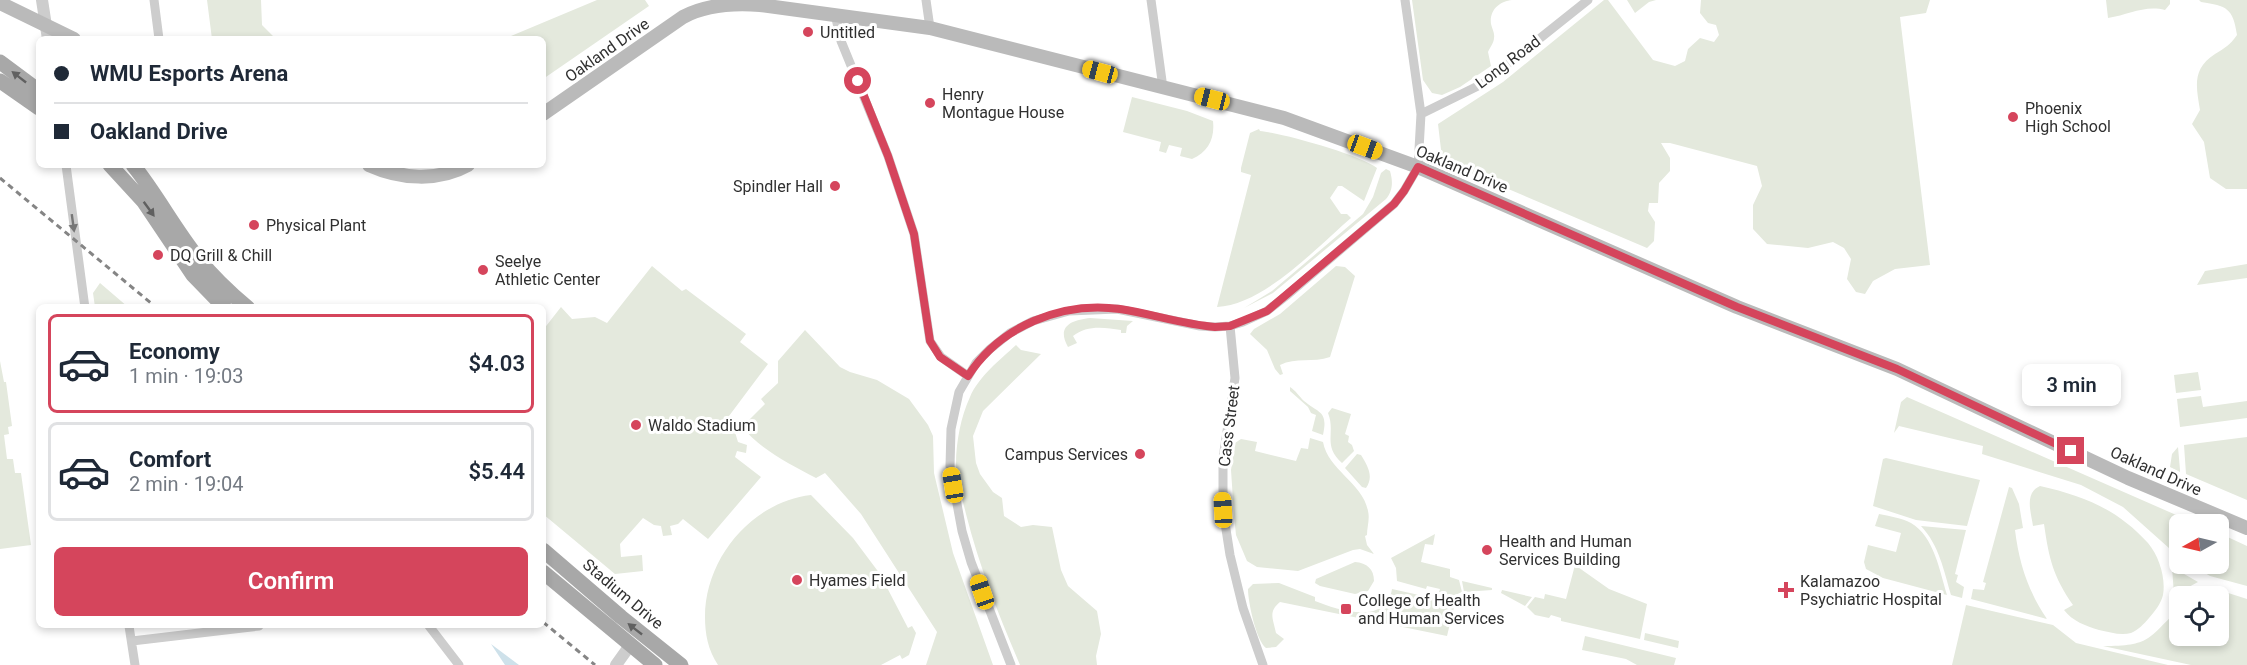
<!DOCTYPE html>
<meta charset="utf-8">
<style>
:root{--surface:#fff;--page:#f6f6f7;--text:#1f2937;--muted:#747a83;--line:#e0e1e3;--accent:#d5455c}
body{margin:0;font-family:Roboto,sans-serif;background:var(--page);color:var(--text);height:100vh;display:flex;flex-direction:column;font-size:22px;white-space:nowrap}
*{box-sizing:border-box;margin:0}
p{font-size:20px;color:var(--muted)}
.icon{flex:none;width:33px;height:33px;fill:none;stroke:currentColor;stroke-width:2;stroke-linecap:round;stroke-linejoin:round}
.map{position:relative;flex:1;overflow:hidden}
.side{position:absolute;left:36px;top:304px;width:510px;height:324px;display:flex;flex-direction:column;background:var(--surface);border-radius:9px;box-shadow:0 3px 9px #0003}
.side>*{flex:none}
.banner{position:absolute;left:36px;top:36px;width:510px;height:132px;border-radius:9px;box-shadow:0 3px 9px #0003;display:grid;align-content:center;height:132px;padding:0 18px;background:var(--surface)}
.needle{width:39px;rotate:262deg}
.tools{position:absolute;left:2169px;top:514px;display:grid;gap:12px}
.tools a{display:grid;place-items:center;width:60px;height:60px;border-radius:9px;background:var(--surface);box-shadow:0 3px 9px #0003;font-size:30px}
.end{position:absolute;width:27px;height:27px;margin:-14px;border:8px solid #d5455c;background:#fff;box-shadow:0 0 0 3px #fff}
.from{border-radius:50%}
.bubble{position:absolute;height:42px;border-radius:9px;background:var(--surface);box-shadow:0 3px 9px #0003;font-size:20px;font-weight:600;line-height:42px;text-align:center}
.car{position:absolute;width:18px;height:36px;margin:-18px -9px;border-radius:8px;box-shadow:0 0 4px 2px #0007;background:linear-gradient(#f5c518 24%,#345 0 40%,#f5c518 0 76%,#345 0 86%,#f5c518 0)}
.banner b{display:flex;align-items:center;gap:21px;height:57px;font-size:22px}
.banner b+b{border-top:2px solid var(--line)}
.banner i{width:15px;height:15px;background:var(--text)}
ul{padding:10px 0 0;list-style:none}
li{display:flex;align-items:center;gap:18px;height:99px;margin:0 12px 9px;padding:0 6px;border:3px solid var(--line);border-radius:9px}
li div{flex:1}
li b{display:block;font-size:22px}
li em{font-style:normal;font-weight:600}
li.on{border-color:var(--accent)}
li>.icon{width:54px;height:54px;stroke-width:1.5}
.button{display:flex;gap:12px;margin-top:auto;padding:12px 18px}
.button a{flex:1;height:69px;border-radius:9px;background:var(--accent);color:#fff;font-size:24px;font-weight:600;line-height:69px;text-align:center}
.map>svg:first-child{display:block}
.green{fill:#e4e9dd}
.water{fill:#cee1ea}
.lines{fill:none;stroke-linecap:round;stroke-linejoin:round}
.minor{stroke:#cdcdcd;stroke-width:9}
.tertiary{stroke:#cdcdcd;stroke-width:12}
.secondary{stroke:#bababa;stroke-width:14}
.primary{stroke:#a8a8a8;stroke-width:15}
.rail{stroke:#858585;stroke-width:3;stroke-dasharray:6 4.5;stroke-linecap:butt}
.oneway{fill:#606060}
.oneway2{fill:#777}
.route{stroke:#d5455c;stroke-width:8}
.poi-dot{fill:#d5455c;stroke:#fff;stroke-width:2}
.labels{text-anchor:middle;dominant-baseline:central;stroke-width:6;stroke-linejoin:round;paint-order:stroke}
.poi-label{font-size:16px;fill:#303030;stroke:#fff;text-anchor:start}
.street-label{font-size:16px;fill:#303030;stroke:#fff}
</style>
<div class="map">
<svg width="2247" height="665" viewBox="0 0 2247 665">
<rect width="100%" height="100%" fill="#fff"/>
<!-- green -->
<path class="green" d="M207,0h54l1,25 14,14h-64z
M597,0h48l4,6 -106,73v-40h-39z
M1412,0h100c-12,1 -23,10 -21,24 1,5 4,9 3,14 0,5 -4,9 -6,14l3,14 -31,21 -18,8 -10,-2 -9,-13z
M1604,0h4l45,60 22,6 10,-5 3,-12 12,-11 14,4 5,-7 -3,-10 -8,-2 -8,-10 1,-13h229l-4,13 -26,4 30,248 -35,4 -22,12 -8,13 -9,-2 -9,-13 4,-20 -7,-11 -11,-6 -25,6 -41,-4 -14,-15v-24l9,-19 -5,-20 -87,-23h-9l9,15v13l-11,12 -1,20h-9l-1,8 7,11 -1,19 -7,7 -200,-85 -5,-5 -4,-34 65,-42z
M1627,0h29l-7,2 -14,11z
M2106,0h64v4l-5,6c-21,-5 -36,5 -57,8z
M2199,0h48v189h-21l-16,-11 -6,-36 -12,-18 8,-14c-4,-24 -8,-41 15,-56 11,-7 14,-8 22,-19 -4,-27 -10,-29 -36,-33z
M1132,97l55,14 26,10c2,18 -5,31 -21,38l-12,-3 2,-8 -13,-3 -3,8 -7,-2 2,-9 -38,-10z
M1259,129l1,2c22,2 101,24 117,37l-13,33 -22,-15h-4l-8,12 11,16h6l4,4c-34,29 -87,87 -134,89l34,-132 -10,-3v-4l9,-35z
M1386,169l4,2c3,10 3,20 -4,28l-113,94 -29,15 28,-17 91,-77 10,-17 8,-24z
M2247,264v14l-50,7 8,-14z
M652,266l30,25 4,-2 60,45 -6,8 28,22 -42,56 8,9 4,13 9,3 -1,8 -9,-2 -2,6 26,20 -53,62 -25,-20 -5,5 -8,2 2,9 -9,1 -2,-10 -7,-1 -11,-7 -23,26 1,13 21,-2 1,16 -28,3 -72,-60v-184l18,-23 11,12 23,-2 12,6z
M1336,266l9,1 10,9 -25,81c-17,6 -34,0 -50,8l3,9 -3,1 -5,-6 -8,-19 -17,-16 4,-5 26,-15z
M100,283l28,24h-33l-2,-14z
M1090,318l43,3 -6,5 -1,7h-5v-3c-17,-3 -35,-5 -48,6l4,7 -9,4c-12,-21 4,-27 22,-29z
M805,330l35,37 10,5 27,8 32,19 19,26 5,11 1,37 19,80 40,112h-67l11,-33 -76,-118 -36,-41 -9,5c-26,-14 -55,-28 -74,-51l23,-23 -4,-5 17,-16v-22z
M1016,345l5,5 20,4 -58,57 -10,25 3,27 4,11 13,18 9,6 2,18 17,11 12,-2 19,2 9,43 7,16 29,25 4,23 -5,22 1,9h-77c-22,-52 -40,-96 -54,-151 -4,-17 -9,-33 -10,-50 0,-22 5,-48 14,-67 9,-21 30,-37 46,-52z
M0,361l4,21h2l6,44 -4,1 1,7 -5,1 3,24h6l2,14h6l10,72 -31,4z
M2198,372l3,18 -25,3 -2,-18z
M1290,387c6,4 9,9 14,14 16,13 24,10 19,34l-11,-4 4,-16 -5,-2 -3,-6 -18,-16z
M2201,396l2,11 44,-6v17l-67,9 -3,-28z
M1907,397l292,128h-19l-1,32 -56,-50 -42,-22 -99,-31 1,-8 -84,-20 -5,7 7,-31z
M1332,408l19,6 -6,20 4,2 -1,6 4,3 2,6 -12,12c-20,-18 -6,-30 -14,-50z
M2247,437v63l-61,-26 -2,-29z
M1310,438l13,4c5,28 40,41 45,69 2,8 -1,16 -1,24l-2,1 2,9 7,9 -14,-5 -7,1 -55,21 -41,-4 -10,-6 -11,-26 -2,-20 -3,-45 4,-27 6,-4 16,3 -2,9 41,10 5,-13 7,1z
M2178,447l2,23v2l-10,-5 2,-13z
M1357,454l4,1c7,11 13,22 5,33l-4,-1 -17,-19z
M1886,458l94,22 -13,46 -51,-6 -43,-14 10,-47z
M2040,486c44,10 77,23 108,57 11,13 18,35 15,52 -2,9 -9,17 -14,23 -5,6 -11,12 -18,15 -10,3 -22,-1 -32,-3 -13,-4 -27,-9 -35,-20l9,-5c-20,-29 -24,-46 -29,-81l-11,2c-2,-14 -9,-33 7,-40z
M2009,487l3,1 7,16 4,24 -8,2c4,33 13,61 32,89l-76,-20 2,-10 11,1 2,-7 -3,-1z
M811,495l42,43 27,36 28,54 4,-2 4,7 -7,22 -7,4 -2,-4 -19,10h-163c-10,-15 -13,-31 -13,-48 0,-59 47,-115 106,-122z
M1879,514c10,2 23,4 32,9 23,13 29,49 36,72l-64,-17 -17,-9 -2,-7 4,-17 28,7 5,-19 -26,-7z
M1921,526l45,4 -11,44 3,1 -2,7 8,5 -2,11 -11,-3c-7,-24 -12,-50 -30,-69z
M2219,533l28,13v40l-37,-10 -20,-12h28z
M1435,534l-2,11 -8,-1 -4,18 29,7v8l9,3 3,12 -9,4 -14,-4 1,-3 -13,-3 -1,3 -29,-8 -1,-13 -5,-10z
M1355,562c12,1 19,7 19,19l-6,10 -13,3 -35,-8 -5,-3 1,-4z
M1575,565l34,24 38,15 -7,35 -79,-18v-3l-10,-3 -2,3 -14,-3 -8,-8 8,-10 9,2 1,-5 21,5z
M2172,567l26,15 -24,13z
M1462,581l30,7v2l-28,2z
M1279,583l36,14v4c23,9 71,25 77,-12l63,14 -8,33 -167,-34c-12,10 -7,16 -4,31l8,6 -8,8 -10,1c-10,-8 -18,-46 -18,-59l5,-5z
M1502,590l30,7 -7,9 -24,-13z
M2222,591l25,8v66h-56l-88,-19c48,0 44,-7 76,-37l1,27h38v-39h-25l14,-5z
M1966,605l87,20 23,18 92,22h-216z
M1645,633l34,8 -1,7 -34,-8z
M1585,636l91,22 -2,7h-37l-11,-6 -44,-9z"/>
<!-- water -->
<path class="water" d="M491,644l28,21h-14z"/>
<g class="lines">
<!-- minor -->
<path class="minor" d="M154,0l5,39
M926,0l4,28
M1151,0l12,88
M835,14l6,27 47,115 26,78 16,107 11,16 27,19
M1421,114l63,-31 104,-83
M66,165l19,143
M1230,326l5,52 -12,80v52l7,45 13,53 20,57
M129,626l6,39
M429,626l30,39
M132,641l127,-15
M1011,665l-40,-103 -9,-31 -12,-65 1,-37 8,-37 17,-29 14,-14 20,-16 23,-12 36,-10 48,-2 83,17 15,1 15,-1 13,-4 24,-11 19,-15 108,-92 10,-13 14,-24 3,-53 -16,-114"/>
<!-- tertiary -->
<path class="tertiary" d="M42,0l6,39
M616,665l15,-21"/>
<!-- secondary -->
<path class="secondary" d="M0,3l74,36
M543,114l140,-97c24,-13 51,-14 77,-12l170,23 354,90 134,49 319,140 160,62 231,109 119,50
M369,165c31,14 69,17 99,0"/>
<!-- primary -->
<path class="primary" d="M0,62l39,29
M0,81l39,27
M110,165l34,37 49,73 32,33
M133,165c24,30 41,63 65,93 14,18 32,35 50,50
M543,550l78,67 60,48
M543,572l112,93"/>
<!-- rail -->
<path class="rail" d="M0,178l157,130
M543,622l52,43"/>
</g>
<!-- one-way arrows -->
<defs><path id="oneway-solid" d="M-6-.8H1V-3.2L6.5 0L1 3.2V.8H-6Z" transform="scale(1.5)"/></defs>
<g class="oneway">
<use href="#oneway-solid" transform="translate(19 77) rotate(-142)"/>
<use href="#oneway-solid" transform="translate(149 209) rotate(54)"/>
<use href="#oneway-solid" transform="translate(635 629) rotate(-142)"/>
</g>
<use class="oneway2" href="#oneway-solid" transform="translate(73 223) rotate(82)"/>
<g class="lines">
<!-- route -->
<path class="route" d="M858,81l30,75 26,78 16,107 10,16 28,19c32,-50 94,-75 152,-67 32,5 63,15 95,18l15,-1 37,-15 127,-107 10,-13 14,-24 319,140 160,62 174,82"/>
</g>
<!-- markers -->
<g class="poi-dot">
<circle cx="808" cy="32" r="6"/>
<circle cx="930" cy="103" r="6"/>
<circle cx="2013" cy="117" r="6"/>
<circle cx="835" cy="186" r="6"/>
<circle cx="254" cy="225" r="6"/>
<circle cx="158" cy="255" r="6"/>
<circle cx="483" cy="270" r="6"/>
<circle cx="636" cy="425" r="6"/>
<circle cx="1140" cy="454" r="6"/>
<circle cx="1487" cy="550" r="6"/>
<circle cx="797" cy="580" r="6"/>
<path d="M1783 581h6v6h6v6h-6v6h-6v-6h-6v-6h6z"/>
<rect x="1340" y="603" width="12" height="12" rx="3"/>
</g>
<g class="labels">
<!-- poi labels -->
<g class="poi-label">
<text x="820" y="32">Untitled</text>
<text x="942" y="94">Henry<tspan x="942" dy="18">Montague House</tspan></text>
<text x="2025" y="108">Phoenix<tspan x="2025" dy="18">High School</tspan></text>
<text x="823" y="186" text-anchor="end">Spindler Hall</text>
<text x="266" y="225">Physical Plant</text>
<text x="170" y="255">DQ Grill &amp; Chill</text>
<text x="495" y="261">Seelye<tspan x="495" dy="18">Athletic Center</tspan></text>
<text x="648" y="425">Waldo Stadium</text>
<text x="1128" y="454" text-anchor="end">Campus Services</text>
<text x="1499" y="541">Health and Human<tspan x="1499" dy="18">Services Building</tspan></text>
<text x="809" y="580">Hyames Field</text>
<text x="1800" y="581">Kalamazoo<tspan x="1800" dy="18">Psychiatric Hospital</tspan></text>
<text x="1358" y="600">College of Health<tspan x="1358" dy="18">and Human Services</tspan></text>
</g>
<!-- street labels -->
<g class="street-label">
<text transform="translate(607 50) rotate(-35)">Oakland Drive</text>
<text transform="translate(1508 62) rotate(-37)">Long Road</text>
<text transform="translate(1462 169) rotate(23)">Oakland Drive</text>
<text transform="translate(1229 426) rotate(-83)">Cass Street</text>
<text transform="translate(2156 471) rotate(24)">Oakland Drive</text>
<text transform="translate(623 594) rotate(40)">Stadium Drive</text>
</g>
</g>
</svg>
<div class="tools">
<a><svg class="needle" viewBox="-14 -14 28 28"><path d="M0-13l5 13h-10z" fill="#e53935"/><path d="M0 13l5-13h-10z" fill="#747a83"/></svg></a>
<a><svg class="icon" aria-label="locate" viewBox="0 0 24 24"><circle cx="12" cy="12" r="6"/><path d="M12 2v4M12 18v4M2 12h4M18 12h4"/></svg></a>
</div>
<i class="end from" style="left:858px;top:81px"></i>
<i class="end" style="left:2071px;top:451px"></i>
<div class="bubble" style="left:2022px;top:364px;width:99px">3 min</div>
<i class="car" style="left:1100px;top:72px;rotate:285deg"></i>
<i class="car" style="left:1212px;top:99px;rotate:284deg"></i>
<i class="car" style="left:1365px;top:147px;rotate:110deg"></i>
<i class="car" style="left:953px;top:485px;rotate:351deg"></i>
<i class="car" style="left:1223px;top:510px;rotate:357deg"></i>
<i class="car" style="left:982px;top:592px;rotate:341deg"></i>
<div class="banner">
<b><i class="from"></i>WMU Esports Arena</b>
<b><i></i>Oakland Drive</b>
</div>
<section class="side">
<ul>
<li class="on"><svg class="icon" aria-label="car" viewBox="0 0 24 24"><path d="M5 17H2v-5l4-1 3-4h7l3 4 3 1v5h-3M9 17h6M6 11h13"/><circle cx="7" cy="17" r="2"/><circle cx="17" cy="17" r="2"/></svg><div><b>Economy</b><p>1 min · 19:03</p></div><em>$4.03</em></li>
<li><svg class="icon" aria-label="car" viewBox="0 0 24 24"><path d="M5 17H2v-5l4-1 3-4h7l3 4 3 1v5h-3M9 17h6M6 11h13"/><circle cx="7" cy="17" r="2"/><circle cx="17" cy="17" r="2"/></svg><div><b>Comfort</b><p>2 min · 19:04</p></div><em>$5.44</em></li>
</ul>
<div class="button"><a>Confirm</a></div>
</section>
</div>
